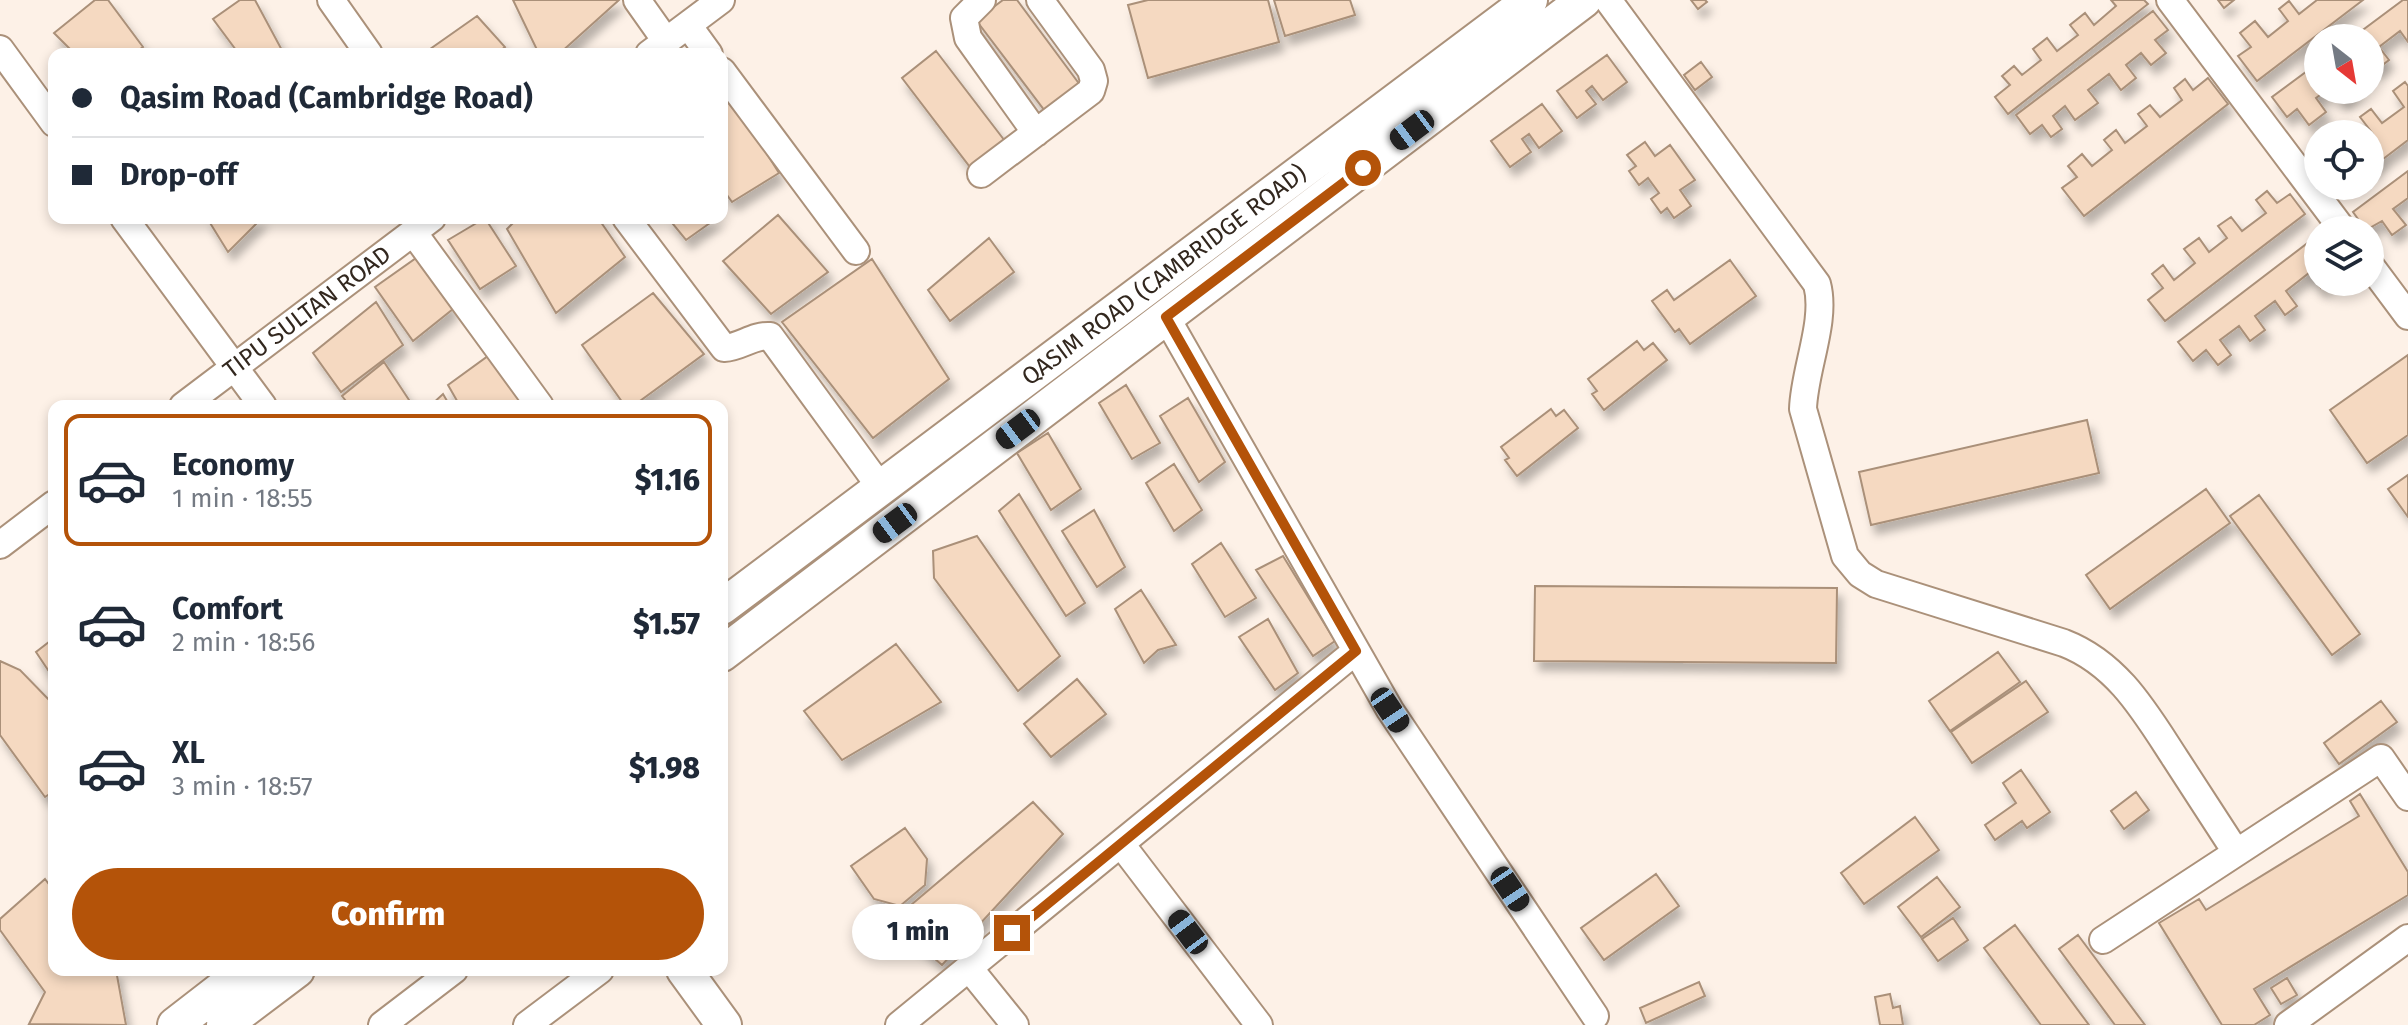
<!DOCTYPE html>
<meta charset="utf-8">
<style>
:root{--surface:#fff;--page:#f6f6f7;--text:#1f2937;--muted:#747a83;--line:#e0e1e3;--accent:#b45309}
body{margin:0;font-family:"Fira Sans",sans-serif;background:var(--page);color:var(--text);height:100vh;display:flex;flex-direction:column;font-size:30px;white-space:nowrap}
*{box-sizing:border-box;margin:0}
p{font-size:26px;color:var(--muted)}
.icon{flex:none;width:44px;height:44px;fill:none;stroke:currentColor;stroke-width:2;stroke-linecap:round;stroke-linejoin:round}
.map{position:relative;flex:1;overflow:hidden}
.panel{position:absolute;left:48px;top:400px;width:680px;height:576px;display:flex;flex-direction:column;background:var(--surface);border-radius:16px;box-shadow:0 4px 12px #0003}
.panel>*{flex:none}
.hud{position:absolute;left:48px;top:48px;width:680px;height:176px;border-radius:16px;box-shadow:0 4px 12px #0003;display:grid;align-content:center;height:176px;padding:0 24px;background:var(--surface)}
.needle{width:52px;rotate:149deg}
.tools{position:absolute;left:2304px;top:24px;display:grid;gap:16px}
.tools a{display:grid;place-items:center;width:80px;height:80px;border-radius:50%;background:var(--surface);box-shadow:0 4px 12px #0003;font-size:40px}
.end{position:absolute;width:36px;height:36px;margin:-18px;border:10px solid #b45309;background:#fff;box-shadow:0 0 0 4px #fff}
.from{border-radius:50%}
.bubble{position:absolute;height:56px;border-radius:28px;background:var(--surface);box-shadow:0 4px 12px #0003;font-size:26px;font-weight:800;line-height:56px;text-align:center}
.car{position:absolute;width:24px;height:48px;margin:-24px -12px;border-radius:10px;box-shadow:0 0 6px 2px #0007;background:linear-gradient(#222 24%,#8ab4d8 0 40%,#222 0 76%,#8ab4d8 0 86%,#222 0)}
.hud b{display:flex;align-items:center;gap:28px;height:76px;font-size:30px}
.hud b+b{border-top:2px solid var(--line)}
.hud i{width:20px;height:20px;background:var(--text)}
ul{padding:14px 0 0;list-style:none}
li{display:flex;align-items:center;gap:24px;height:132px;margin:0 16px 12px;padding:0 8px;border:4px solid transparent;border-radius:16px}
li div{flex:1}
li b{display:block;font-size:30px}
li em{font-style:normal;font-weight:800}
li.on{border-color:var(--accent)}
li>.icon{width:72px;height:72px;stroke-width:1.5}
.primary-button{display:flex;gap:16px;margin-top:auto;padding:16px 24px}
.primary-button a{flex:1;height:92px;border-radius:48px;background:var(--accent);color:#fff;font-size:32px;font-weight:800;line-height:92px;text-align:center}
.map>svg:first-child{display:block}
.building{fill:#f5d9c1;stroke:#aa9079;stroke-width:2;filter:url(#shadow)}
.lines{fill:none;stroke-linecap:round;stroke-linejoin:round}
.minor-casing{stroke:#ab917a;stroke-width:30}
.major-casing{stroke:#ab917a;stroke-width:38}
.minor{stroke:#fff;stroke-width:26}
.major{stroke:#fff;stroke-width:34}
.route{stroke:#b45309;stroke-width:10}
.labels{text-anchor:middle;dominant-baseline:central;stroke-width:7;stroke-linejoin:round;paint-order:stroke}
.street-label{font-size:24px;fill:#32271e;stroke:#fff}
</style>
<div class="map">
<svg width="2408" height="1025" viewBox="0 0 2408 1025">
<defs>
<filter id="shadow"><feDropShadow dx="5" dy="9" stdDeviation="4" flood-color="#0004"/></filter>
</defs>
<rect width="100%" height="100%" fill="#fdf1e7"/>
<!-- building -->
<path class="building" d="M95,0h13l35,47 -10,7h-58l-21,-21z
M240,0h15l29,54h-45l-26,-35z
M513,0h106l-60,54h-20z
M1003,0h14l66,89 -35,26 -72,-95z
M1148,0h120l11,42 -131,36 -20,-73z
M1274,0h76l5,15 -70,21z
M1691,0h14l2,2 -9,7z
M2111,0h33l4,4 -140,110 -13,-17 15,-12 -8,-9 12,-10 8,9 19,-15 -8,-11 14,-11 10,13 21,-16 -8,-10 15,-12 9,12 22,-19z
M2218,0h16l-10,8z
M2317,0h46l-106,81 -19,-25 13,-9 -11,-14 15,-12 13,16 20,-16 -9,-12 10,-8 10,13z
M2403,0h5v42l-8,-11 -21,16 10,13 -13,10 -6,-9v-23h-18z
M2153,11l15,19 -13,10 11,13 -15,12 -10,-12 -15,12 10,13 -15,12 -12,-16 -21,16 10,13 -23,17 -10,-14 -12,10 9,13 -11,8 -9,-12 -12,9 -14,-19z
M477,16l28,31 -9,7h-73z
M936,51l72,94 -35,26 -71,-93z
M1607,55l20,27 -24,18 -11,-14 -6,5 10,13 -19,14 -20,-27z
M1701,62l11,15 -17,13 -11,-15z
M2318,63v27h9l-11,8 10,14 -17,13 -12,-16 -10,8 -15,-20z
M2208,78l20,26 -144,112 -22,-28 15,-11 -9,-11 14,-12 10,12 20,-16 -8,-10 12,-10 9,13 22,-17 -9,-12 12,-9 10,12 22,-17 -8,-12 11,-9 8,11z
M2405,82l3,4v54l-38,29v-33l3,-2 -13,-17 11,-8 11,14 22,-16 -11,-16z
M722,83l57,90 -47,29 -10,-14z
M2334,90h23l-15,11z
M1542,104l20,27 -23,17 -10,-14 -7,5 9,13 -21,15 -19,-26z
M1645,142l10,14 15,-11 25,35 -15,10 11,16 -17,12 -7,-10 -6,5 -10,-14 8,-6 -11,-15 -9,7 -10,-14 7,-5 -9,-11z
M2408,171v27l-15,11 13,16 -14,10 -10,-14 -16,9 -13,-18z
M2267,191l10,12 13,-9 15,20 -140,107 -17,-21 15,-12 -11,-14 11,-9 11,15 21,-17 -11,-14 15,-11 10,14 18,-14 -9,-12 13,-9 11,14 24,-18 -10,-13z
M778,215l50,57 -57,42 -48,-53z
M207,218h55l-34,34z
M485,218l31,48 -36,23 -32,-49z
M518,218h80l27,39 -69,56 -49,-84z
M668,218h49l-31,22z
M2318,235v47h11l-8,6 -12,-15 -23,18 11,15 -12,9 -10,-14 -20,15 10,14 -15,11 -11,-15 -19,14 11,15 -13,10 -12,-15 -13,11 -15,-19z
M989,238l25,34 -64,49 -22,-31z
M419,256l34,53 -40,32 -38,-54z
M872,259l77,120 -76,59 -91,-116z
M1730,260l26,36 -66,48 -11,-15 -4,3 -23,-31 15,-11 7,10z
M653,293l51,61 -71,52h-8l-43,-61z
M376,302l27,43 -62,47 -28,-39z
M1637,341l7,9 9,-7 14,17 -63,50 -12,-16 5,-3 -9,-12z
M2408,355v80l-41,28 -37,-53z
M488,356l34,46 -5,4h-57l-12,-21z
M384,362l29,44h-63l-8,-10z
M1126,385l34,58 -28,16 -33,-56z
M443,394l7,12h-20z
M1188,398l37,64 -26,20 -39,-66z
M1551,409l5,7 8,-6 14,18 -61,48 -12,-16 4,-2 -8,-11z
M2087,420l12,53 -228,52 -12,-53z
M1048,433l33,56 -30,21 -34,-57z
M1174,464l28,46 -28,21 -28,-48z
M2408,475v42l-20,-28z
M2206,489l24,34 -120,86 -24,-34z
M1019,494l66,109 -19,13 -67,-105z
M2259,495l101,139 -28,21 -102,-139z
M1094,510l31,57 -28,20 -35,-56z
M977,536l83,120 -42,35 -84,-113 -1,-27z
M1221,543l35,55 -31,19 -33,-53z
M1283,556l52,85 -22,15 -57,-86z
M1535,586l302,2 -1,75 -302,-2z
M1141,590l35,55 -18,5 -14,13 -29,-54z
M1268,619l30,54 -23,17 -36,-53z
M54,638v41l-18,-27z
M896,644l45,58 -99,58 -38,-49z
M1998,652l22,30 -70,49 -21,-30z
M0,661l20,9 34,35v86l-9,6 -45,-62z
M1077,679l29,35 -55,43 -27,-33z
M2026,681l22,31 -76,51 -21,-31z
M2381,701l16,21 -58,42 -15,-21z
M2021,770l29,42 -23,16 -5,-7 -27,19 -10,-15 31,-22 -13,-20z
M2136,792l13,18 -25,19 -13,-18z
M2360,794l48,78v23l-154,94 16,26 -16,10h-32l-63,-102 40,-24 7,11 153,-94 -9,-15z
M1033,802l30,32 -121,131 -50,-44z
M1915,817l24,33 -75,54 -23,-31z
M905,828l22,31 -2,26 -25,21 -26,-7 -23,-33z
M1656,874l23,32 -75,54 -23,-32z
M1937,877l23,30 -39,30 -23,-30z
M45,879l9,12v79h62l10,55 -97,-1 16,-32 -45,-62v-11z
M1953,918l15,22 -30,21 -16,-22z
M2015,925l74,100h-48l-57,-77z
M2078,935l67,90h-30l-56,-76z
M2287,978l10,17 -16,9 -10,-16z
M1699,982l6,14 -59,27 -6,-15z
M1890,994l3,14 7,-2 3,19h-23l-5,-28z"/>
<g class="lines">
<!-- minor casing -->
<g class="minor-casing">
<path id="minor" d="M331,0l38,54
M637,0l29,41
M982,0l-18,18 4,20 68,95
M1608,0l209,284c10,37 -13,86 -14,125l42,147 15,18 16,10 188,59c54,21 81,69 111,115 20,31 41,63 61,94
M2170,0l173,230
M688,25l21,29
M0,49l54,74
M649,54l72,-54
M722,71l134,180
M981,174l110,-83 3,-10 -3,-11 -51,-70
M124,218l139,188
M626,218l98,130c17,-1 29,-13 46,-12l111,152
M413,232l127,174
M2370,265l38,51
M1166,317l224,393 205,306
M183,406l249,-188
M0,545l54,-41
M1121,844l138,181
M2103,940l278,-182 27,39
M969,968l46,57
M382,1025l72,-55
M527,1025l73,-55
M899,1025l457,-374
M2288,1025l120,-87"/>
</g>
<!-- major casing -->
<g class="major-casing">
<path id="major" d="M722,607l808,-607
M722,654l862,-654
M684,970l40,55
M175,1025l71,-55
M224,1025l73,-55"/>
</g>
<!-- minor -->
<use href="#minor" class="minor"/>
<!-- major -->
<use href="#major" class="major"/>
</g>
<g class="lines">
<!-- route -->
<path class="route" d="M1012,933l344,-282 -190,-334 197,-149"/>
</g>
<g class="labels">
<!-- street labels -->
<g class="street-label">
<text transform="translate(1164 275) rotate(-37)">QASIM ROAD (CAMBRIDGE ROAD)</text>
<text transform="translate(307 312) rotate(-37)">TIPU SULTAN ROAD</text>
</g>
</g>
</svg>
<div class="tools">
<a><svg class="needle" viewBox="-14 -14 28 28"><path d="M0-13l5 13h-10z" fill="#e53935"/><path d="M0 13l5-13h-10z" fill="#747a83"/></svg></a>
<a><svg class="icon" aria-label="locate" viewBox="0 0 24 24"><circle cx="12" cy="12" r="6"/><path d="M12 2v4M12 18v4M2 12h4M18 12h4"/></svg></a>
<a><svg class="icon" aria-label="layers" viewBox="0 0 24 24"><path d="M12 4l9 5-9 5-9-5zM3 14l9 5 9-5"/></svg></a>
</div>
<i class="end from" style="left:1363px;top:168px"></i>
<i class="end" style="left:1012px;top:933px"></i>
<div class="bubble" style="left:852px;top:904px;width:132px">1 min</div>
<i class="car" style="left:1412px;top:130px;rotate:233deg"></i>
<i class="car" style="left:1018px;top:429px;rotate:233deg"></i>
<i class="car" style="left:895px;top:523px;rotate:233deg"></i>
<i class="car" style="left:1390px;top:710px;rotate:146deg"></i>
<i class="car" style="left:1510px;top:889px;rotate:146deg"></i>
<i class="car" style="left:1188px;top:932px;rotate:323deg"></i>
<div class="hud">
<b><i class="from"></i>Qasim Road (Cambridge Road)</b>
<b><i></i>Drop-off</b>
</div>
<section class="panel">
<ul>
<li class="on"><svg class="icon" aria-label="car" viewBox="0 0 24 24"><path d="M5 17H2v-5l4-1 3-4h7l3 4 3 1v5h-3M9 17h6M6 11h13"/><circle cx="7" cy="17" r="2"/><circle cx="17" cy="17" r="2"/></svg><div><b>Economy</b><p>1 min · 18:55</p></div><em>$1.16</em></li>
<li><svg class="icon" aria-label="car" viewBox="0 0 24 24"><path d="M5 17H2v-5l4-1 3-4h7l3 4 3 1v5h-3M9 17h6M6 11h13"/><circle cx="7" cy="17" r="2"/><circle cx="17" cy="17" r="2"/></svg><div><b>Comfort</b><p>2 min · 18:56</p></div><em>$1.57</em></li>
<li><svg class="icon" aria-label="car" viewBox="0 0 24 24"><path d="M5 17H2v-5l4-1 3-4h7l3 4 3 1v5h-3M9 17h6M6 11h13"/><circle cx="7" cy="17" r="2"/><circle cx="17" cy="17" r="2"/></svg><div><b>XL</b><p>3 min · 18:57</p></div><em>$1.98</em></li>
</ul>
<div class="primary-button"><a>Confirm</a></div>
</section>
</div>
